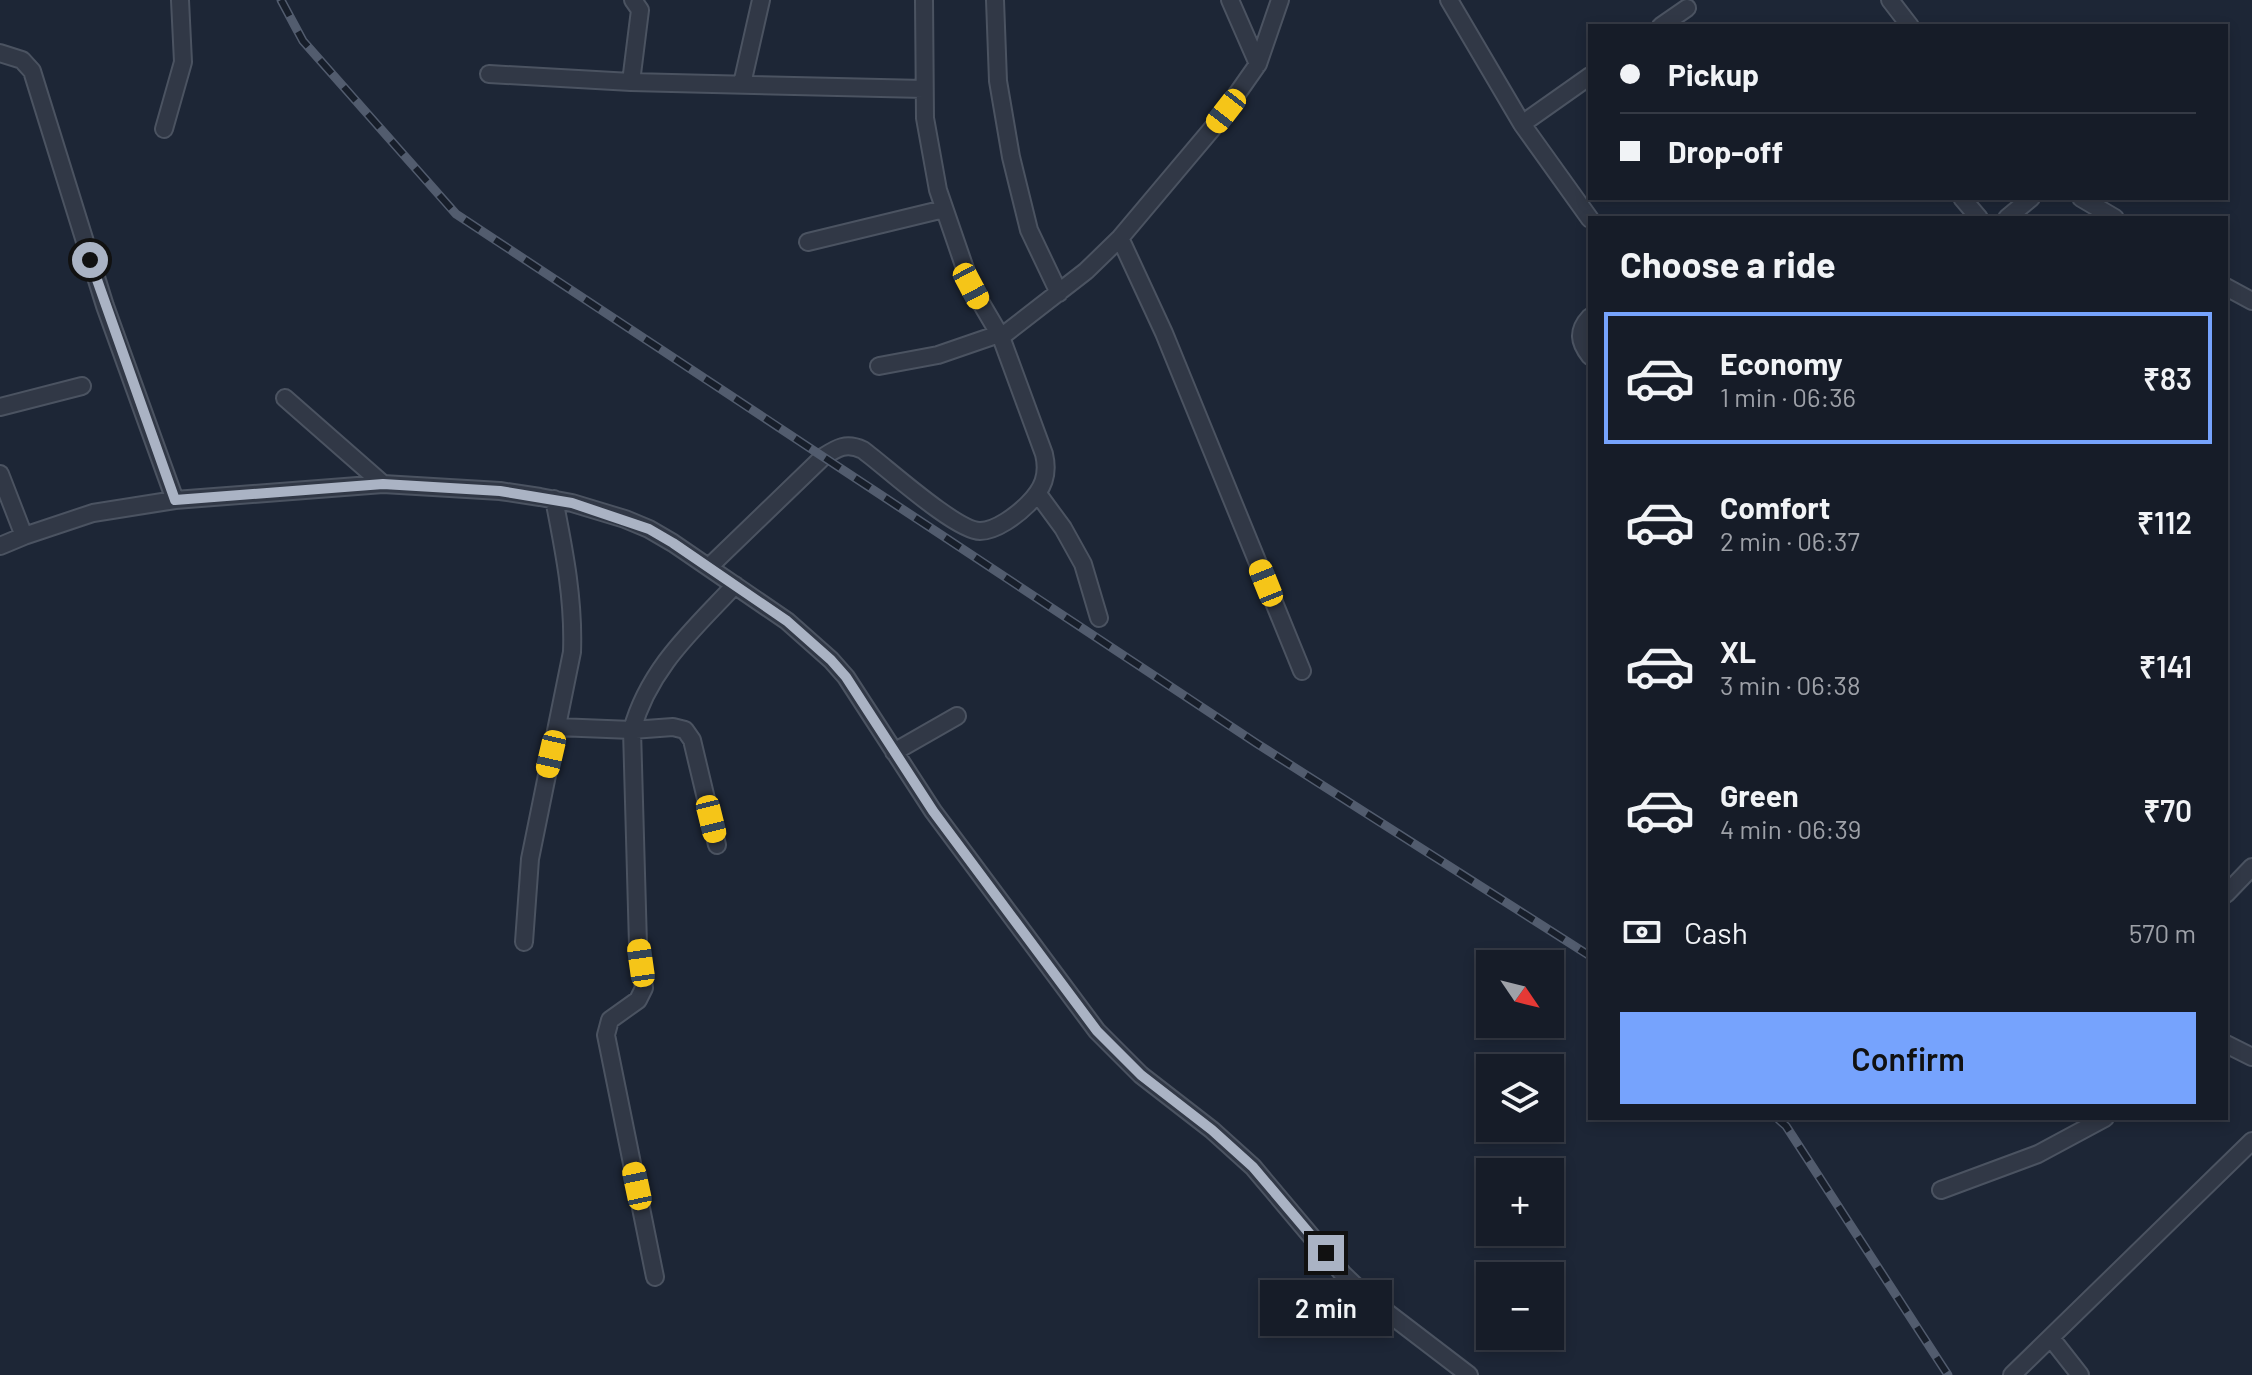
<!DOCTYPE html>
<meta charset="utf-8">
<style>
:root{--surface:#161c28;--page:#1f2530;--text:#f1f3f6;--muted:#9ea1a8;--line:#353a45;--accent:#76a3fd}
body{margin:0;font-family:Barlow,sans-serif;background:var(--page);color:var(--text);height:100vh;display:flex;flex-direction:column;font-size:30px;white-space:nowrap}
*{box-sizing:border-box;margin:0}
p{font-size:26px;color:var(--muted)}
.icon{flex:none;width:44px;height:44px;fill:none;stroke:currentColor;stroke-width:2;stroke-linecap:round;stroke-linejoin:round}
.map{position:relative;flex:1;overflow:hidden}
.drawer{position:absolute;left:1588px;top:216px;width:640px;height:904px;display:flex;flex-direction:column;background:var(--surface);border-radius:0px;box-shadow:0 4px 12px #0003,0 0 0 2px var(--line)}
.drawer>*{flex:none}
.hud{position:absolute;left:1588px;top:24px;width:640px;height:176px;border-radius:0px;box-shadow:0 4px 12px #0003,0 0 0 2px var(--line);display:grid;align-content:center;height:176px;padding:0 32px;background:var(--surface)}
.needle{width:52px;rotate:125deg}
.tools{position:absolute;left:1476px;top:950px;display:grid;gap:16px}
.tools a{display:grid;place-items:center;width:88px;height:88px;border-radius:0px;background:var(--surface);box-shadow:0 4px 12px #0003,0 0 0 2px var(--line);font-size:40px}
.end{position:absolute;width:36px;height:36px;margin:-18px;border:10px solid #aab3c4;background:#111;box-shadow:0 0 0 4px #111}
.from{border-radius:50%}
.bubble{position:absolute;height:56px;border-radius:0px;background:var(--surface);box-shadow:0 4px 12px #0003,0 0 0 2px var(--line);font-size:26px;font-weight:600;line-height:56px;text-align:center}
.car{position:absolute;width:24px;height:48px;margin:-24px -12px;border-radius:10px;box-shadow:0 0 6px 2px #0007;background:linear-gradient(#f5c518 24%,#345 0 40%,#f5c518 0 76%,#345 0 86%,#f5c518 0)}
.hud b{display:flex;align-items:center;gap:28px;height:76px;font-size:30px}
.hud b+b{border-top:2px solid var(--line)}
.hud i{width:20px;height:20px;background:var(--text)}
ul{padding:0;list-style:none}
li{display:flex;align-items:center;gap:24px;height:132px;margin:0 16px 12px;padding:0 16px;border:4px solid transparent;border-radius:0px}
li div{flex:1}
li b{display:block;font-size:30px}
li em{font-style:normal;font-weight:600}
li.selected{border-color:var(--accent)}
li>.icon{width:72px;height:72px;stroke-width:1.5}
h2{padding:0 32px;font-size:36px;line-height:96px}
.pay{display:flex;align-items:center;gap:20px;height:88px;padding:0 32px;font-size:30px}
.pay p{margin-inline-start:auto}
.cta{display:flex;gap:16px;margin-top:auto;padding:16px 32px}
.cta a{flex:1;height:92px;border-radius:0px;background:var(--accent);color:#111;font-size:32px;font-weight:600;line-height:92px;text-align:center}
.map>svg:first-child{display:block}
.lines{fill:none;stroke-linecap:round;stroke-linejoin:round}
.minor-casing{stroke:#4b5361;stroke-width:20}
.minor{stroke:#313846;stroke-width:16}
.rail-casing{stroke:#525c6e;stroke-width:9}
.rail{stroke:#171e2a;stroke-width:6;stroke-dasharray:18;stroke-linecap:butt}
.route{stroke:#aab3c4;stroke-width:10}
</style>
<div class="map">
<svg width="2252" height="1375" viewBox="0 0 2252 1375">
<rect width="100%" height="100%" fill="#1d2636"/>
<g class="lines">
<!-- minor casing -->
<g class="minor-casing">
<path id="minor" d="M995,0l3,81 13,76 18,73 30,63
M1230,0l28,64
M1449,0l73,124 68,-48
M1890,0l20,26
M1661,26l26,-18
M0,53l22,7 10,11 73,235 70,194
M489,74l142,8 293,7
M631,82l9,-72 -7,-10
M742,84l19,-84
M1522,124l68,95
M164,129l19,-67 -3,-62
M1962,198l17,20
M2081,198l34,20
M2007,218l24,-20
M1120,238l44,95 138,338
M808,242l136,-33
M2226,287l26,14
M1590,317c-13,14 -11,25 0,39
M1001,337l85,-66 34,-33 96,-114 42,-60 22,-64
M879,366l59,-11 61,-21
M285,398l98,86
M0,407l82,-21
M0,474l24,62
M1038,494l25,34 20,36 16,54
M0,546l24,-10 69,-23 82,-13 208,-16 117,7 40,6 32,6 53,16 24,10 24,14 114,78 44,39 15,17 87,134 164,220 44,44 71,55 41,37 90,107 24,23 102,78
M709,567l114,-110c14,-9 23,-15 40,-7 23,17 93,81 117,81 16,0 37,-16 48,-27 15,-15 21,-29 16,-50l-43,-117 -30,-51 -33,-96 -13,-72 -1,-118
M557,727l75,3 41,-3 12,3 7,10 25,105
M894,752l63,-36
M2226,894l26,-27
M524,942l6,-83 42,-207c2,-53 -8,-102 -18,-153
M2226,1044l26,13
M1941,1190l97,-36 67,-36
M655,1277l-49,-242 4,-15 28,-20 6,-12 -6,-43 -6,-215c17,-62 61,-100 103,-145
M2051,1338l29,37
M2012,1375l240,-234"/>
</g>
<!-- minor -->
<use href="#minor" class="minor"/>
<!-- rail casing -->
<g class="rail-casing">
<path id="rail" d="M281,0l22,41 153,173 800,529 334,213
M1777,1118l9,8 162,249"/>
</g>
<!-- rail -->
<use href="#rail" class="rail"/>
</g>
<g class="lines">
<!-- route -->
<path class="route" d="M90,260l85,240 208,-16 117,7 72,12 77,26 24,14 114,78 44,39 15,17 87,134 164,220 44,44 71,55 41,37 73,86"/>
</g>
</svg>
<div class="tools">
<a><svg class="needle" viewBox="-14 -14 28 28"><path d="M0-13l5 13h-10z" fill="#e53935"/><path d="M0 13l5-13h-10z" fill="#9ea1a8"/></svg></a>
<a><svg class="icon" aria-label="layers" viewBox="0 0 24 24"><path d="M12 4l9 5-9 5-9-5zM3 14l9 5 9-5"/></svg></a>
<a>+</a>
<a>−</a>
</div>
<i class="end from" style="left:90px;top:260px"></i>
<i class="end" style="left:1326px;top:1253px"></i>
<div class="bubble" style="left:1260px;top:1280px;width:132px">2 min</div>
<i class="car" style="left:1226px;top:111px;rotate:218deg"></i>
<i class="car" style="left:971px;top:286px;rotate:152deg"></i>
<i class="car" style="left:1266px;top:583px;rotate:338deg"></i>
<i class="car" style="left:551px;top:754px;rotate:193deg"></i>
<i class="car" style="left:711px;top:819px;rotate:166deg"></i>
<i class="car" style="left:641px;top:963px;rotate:352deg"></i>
<i class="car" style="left:637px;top:1186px;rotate:348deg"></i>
<div class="hud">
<b><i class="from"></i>Pickup</b>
<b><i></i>Drop-off</b>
</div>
<section class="drawer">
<h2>Choose a ride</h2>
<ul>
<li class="selected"><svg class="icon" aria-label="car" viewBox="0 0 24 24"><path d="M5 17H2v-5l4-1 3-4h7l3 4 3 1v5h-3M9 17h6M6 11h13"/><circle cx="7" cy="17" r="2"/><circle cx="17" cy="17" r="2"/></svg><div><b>Economy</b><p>1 min · 06:36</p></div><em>₹83</em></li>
<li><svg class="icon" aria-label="car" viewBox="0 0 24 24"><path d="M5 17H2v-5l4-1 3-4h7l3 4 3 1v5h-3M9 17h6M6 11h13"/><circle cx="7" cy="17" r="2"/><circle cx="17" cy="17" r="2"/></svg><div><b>Comfort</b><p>2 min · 06:37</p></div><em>₹112</em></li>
<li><svg class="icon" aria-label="car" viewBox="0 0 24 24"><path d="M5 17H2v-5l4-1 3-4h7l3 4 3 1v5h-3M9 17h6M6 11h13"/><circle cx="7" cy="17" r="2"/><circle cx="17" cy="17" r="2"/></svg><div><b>XL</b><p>3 min · 06:38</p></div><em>₹141</em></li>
<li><svg class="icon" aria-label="car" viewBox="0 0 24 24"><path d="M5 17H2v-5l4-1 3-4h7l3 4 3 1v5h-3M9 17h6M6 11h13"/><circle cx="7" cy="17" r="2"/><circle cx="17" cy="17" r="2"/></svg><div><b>Green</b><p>4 min · 06:39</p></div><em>₹70</em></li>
</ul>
<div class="pay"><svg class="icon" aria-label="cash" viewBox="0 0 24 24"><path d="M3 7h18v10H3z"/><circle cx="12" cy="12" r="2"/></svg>Cash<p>570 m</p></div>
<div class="cta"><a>Confirm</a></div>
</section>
</div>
